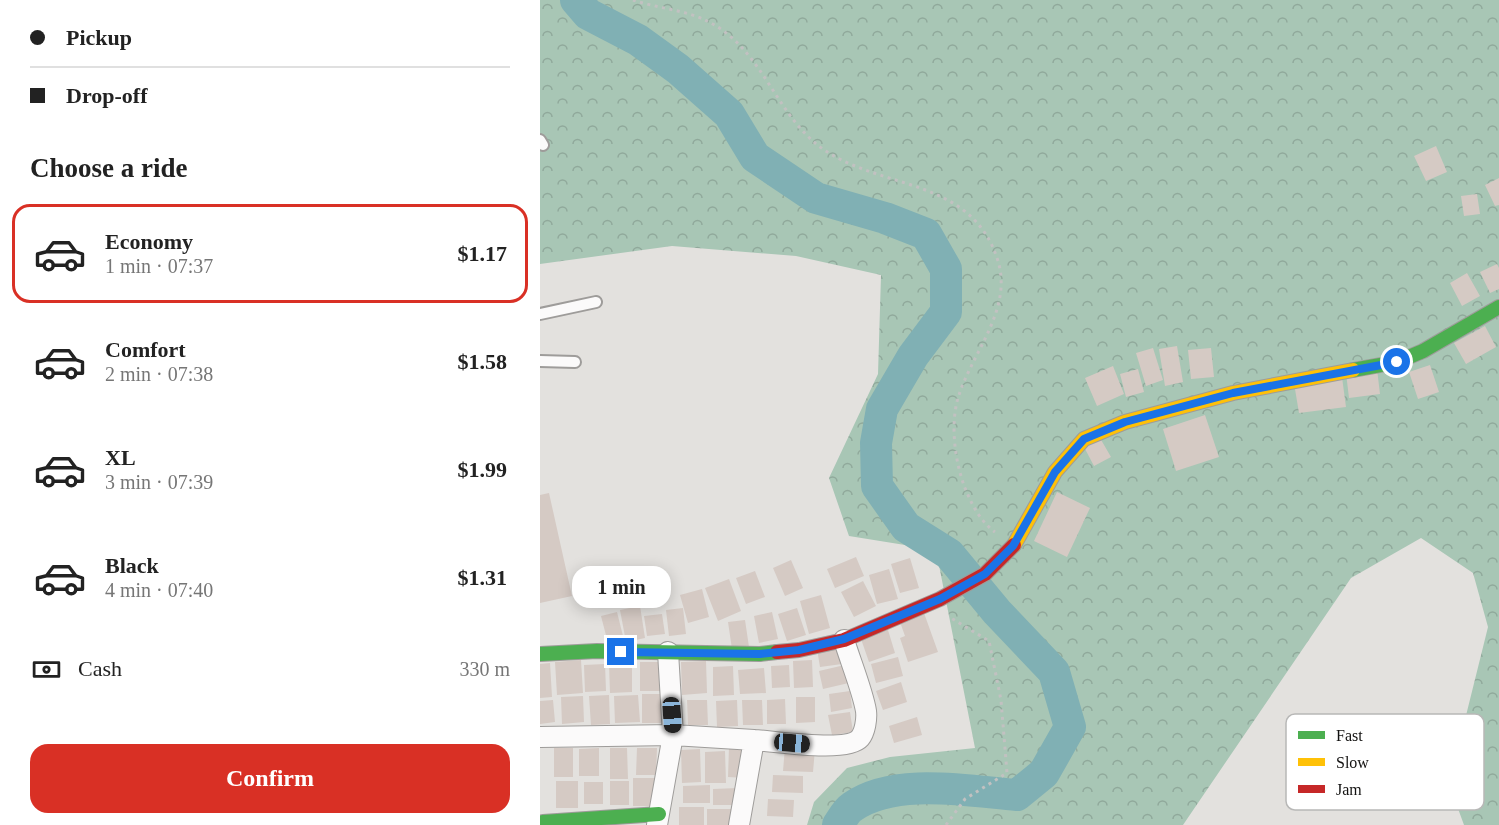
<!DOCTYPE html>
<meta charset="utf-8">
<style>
:root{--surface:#fff;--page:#f6f6f6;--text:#222;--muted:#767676;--line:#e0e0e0;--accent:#d93025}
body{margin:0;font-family:Georgia,serif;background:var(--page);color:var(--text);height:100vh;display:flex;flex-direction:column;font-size:22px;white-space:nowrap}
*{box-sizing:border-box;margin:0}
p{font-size:20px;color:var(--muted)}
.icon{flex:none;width:33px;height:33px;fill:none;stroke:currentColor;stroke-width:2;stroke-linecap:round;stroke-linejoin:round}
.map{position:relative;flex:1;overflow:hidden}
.drawer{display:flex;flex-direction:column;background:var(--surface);width:540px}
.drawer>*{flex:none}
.guide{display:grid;align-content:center;height:132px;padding:0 30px;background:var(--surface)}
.end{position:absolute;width:27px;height:27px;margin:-14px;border:8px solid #1a73e8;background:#fff;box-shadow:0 0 0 3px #fff}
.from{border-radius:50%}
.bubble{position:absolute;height:42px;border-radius:18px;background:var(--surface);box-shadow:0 3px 15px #0003;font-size:20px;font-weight:700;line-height:42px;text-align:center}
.car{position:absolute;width:18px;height:36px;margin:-18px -9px;border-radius:8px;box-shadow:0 0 4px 2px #0007;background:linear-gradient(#222 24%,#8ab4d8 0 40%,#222 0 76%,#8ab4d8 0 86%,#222 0)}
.guide b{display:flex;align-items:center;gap:21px;height:57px;font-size:22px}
.guide b+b{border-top:2px solid var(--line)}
.guide i{width:15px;height:15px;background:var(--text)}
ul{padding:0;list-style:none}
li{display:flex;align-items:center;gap:18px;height:99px;margin:0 12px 9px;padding:0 18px;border:3px solid transparent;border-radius:18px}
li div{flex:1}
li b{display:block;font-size:22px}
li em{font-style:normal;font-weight:700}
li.active{border-color:var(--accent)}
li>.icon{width:54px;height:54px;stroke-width:1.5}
h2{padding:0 30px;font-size:27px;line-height:72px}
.pay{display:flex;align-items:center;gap:15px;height:66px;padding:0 30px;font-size:22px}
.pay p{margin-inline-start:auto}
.button{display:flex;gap:12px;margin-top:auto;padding:12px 30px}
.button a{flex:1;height:69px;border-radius:18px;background:var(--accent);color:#fff;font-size:24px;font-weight:700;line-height:69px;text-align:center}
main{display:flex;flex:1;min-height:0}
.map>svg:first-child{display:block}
.forest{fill:url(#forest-crowns)}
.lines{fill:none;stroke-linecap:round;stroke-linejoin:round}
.river{stroke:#80b0b4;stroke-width:32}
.building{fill:#d5cac4}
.lane-casing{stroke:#9e9c9a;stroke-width:14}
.street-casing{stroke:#9e9c9a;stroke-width:22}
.fast-casing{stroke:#9e9c9a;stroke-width:16}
.slow-casing{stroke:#9e9c9a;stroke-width:16}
.jam-casing{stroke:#9e9c9a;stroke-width:16}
.path{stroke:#c2c1c1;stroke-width:3;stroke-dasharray:3 4.5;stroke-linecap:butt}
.lane{stroke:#fbfafa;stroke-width:10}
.street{stroke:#fbfafa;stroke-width:20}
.fast{stroke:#4caf50;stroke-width:14}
.slow{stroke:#ffc107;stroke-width:14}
.jam{stroke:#c62828;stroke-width:14}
.route{stroke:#1a73e8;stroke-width:8}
.key{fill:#fff;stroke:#b8b8b7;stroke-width:1.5}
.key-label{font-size:16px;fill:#121110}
</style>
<main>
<section class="drawer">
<div class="guide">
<b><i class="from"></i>Pickup</b>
<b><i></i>Drop-off</b>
</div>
<h2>Choose a ride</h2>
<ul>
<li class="active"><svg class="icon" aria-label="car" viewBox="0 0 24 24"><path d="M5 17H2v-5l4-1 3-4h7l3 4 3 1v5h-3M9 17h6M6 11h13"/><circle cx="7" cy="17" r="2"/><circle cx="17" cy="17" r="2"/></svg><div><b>Economy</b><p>1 min · 07:37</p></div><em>$1.17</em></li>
<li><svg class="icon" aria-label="car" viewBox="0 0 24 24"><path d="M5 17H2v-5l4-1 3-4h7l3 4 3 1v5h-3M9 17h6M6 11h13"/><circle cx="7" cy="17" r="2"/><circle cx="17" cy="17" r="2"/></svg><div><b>Comfort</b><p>2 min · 07:38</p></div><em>$1.58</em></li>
<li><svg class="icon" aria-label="car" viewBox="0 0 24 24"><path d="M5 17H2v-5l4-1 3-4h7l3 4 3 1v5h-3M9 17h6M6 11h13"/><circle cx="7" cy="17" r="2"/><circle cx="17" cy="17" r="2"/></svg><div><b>XL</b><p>3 min · 07:39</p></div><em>$1.99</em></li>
<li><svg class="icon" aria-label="car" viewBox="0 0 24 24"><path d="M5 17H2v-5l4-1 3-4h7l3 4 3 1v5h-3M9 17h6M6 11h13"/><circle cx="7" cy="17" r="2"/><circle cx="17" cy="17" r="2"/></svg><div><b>Black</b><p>4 min · 07:40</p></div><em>$1.31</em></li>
</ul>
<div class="pay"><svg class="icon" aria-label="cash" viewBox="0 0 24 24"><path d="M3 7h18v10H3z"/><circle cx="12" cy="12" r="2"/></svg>Cash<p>330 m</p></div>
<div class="button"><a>Confirm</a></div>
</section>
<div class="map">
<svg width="959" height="825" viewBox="0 0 959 825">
<defs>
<pattern id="forest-crowns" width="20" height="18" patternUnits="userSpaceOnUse" patternTransform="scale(1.5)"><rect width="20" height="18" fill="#a8c6b5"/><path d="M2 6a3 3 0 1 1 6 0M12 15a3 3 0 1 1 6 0" fill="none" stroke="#90a99b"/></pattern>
</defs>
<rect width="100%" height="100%" fill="#e3e1de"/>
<!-- forest -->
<path class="forest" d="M0,0h959v825h-35l-15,-41 39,-157 -15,-54 -52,-35 -70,40 -168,247h-376l7,-23 33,-34 43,-11 85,-9 -39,-198 -87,-14 -20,-58 49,-104 3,-99 -85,-19 -124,-10 -132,18z"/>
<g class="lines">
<!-- river -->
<path class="river" d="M36,0l12,14 50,26 40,29 51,45 26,43 61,41 69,20 41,16 20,35v43l-33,44 -31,53 -6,34 1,43 29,41 43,27 48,58 57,60 16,55 -26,46 -27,22c-49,-4 -123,-18 -165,12 -6,4 -10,12 -14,18"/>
</g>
<!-- building -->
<path class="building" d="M896,146l11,26 -21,9 -12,-25z
M959,178v27l-4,1 -10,-21z
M937,194l3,20 -16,2 -3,-20z
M957,264l2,4v21l-9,4 -10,-21z
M927,273l13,23 -18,10 -12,-23z
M945,326l11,21 -30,17 -12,-21z
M637,346l6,36 -18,4 -6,-37z
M613,348l10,32 -17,6 -10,-33z
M671,348l3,29 -23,2 -3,-29z
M890,365l9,27 -21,7 -9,-27z
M573,366l11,28 -27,12 -12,-28z
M598,369l6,23 -18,5 -6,-23z
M837,369l3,25 -31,4 -3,-25z
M802,377l4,30 -47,6 -5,-30z
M665,415l14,42 -43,14 -13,-42z
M560,438l11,19 -17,9 -10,-19z
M517,492l33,16 -23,49 -33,-16z
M9,493l23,103 -32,7v-108z
M316,557l8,19 -29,12 -8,-19z
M370,558l9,30 -19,5 -9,-29z
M251,560l12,28 -18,8 -12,-28z
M349,569l9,30 -21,5 -8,-29z
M215,571l10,26 -19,7 -10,-26z
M189,579l12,32 -23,10 -13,-33z
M323,581l13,25 -22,11 -13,-25z
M162,589l7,28 -21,6 -8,-28z
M281,595l9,33 -21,6 -9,-33z
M100,606l5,32 -19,4 -6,-32z
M143,608l3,26 -17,2 -3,-26z
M257,608l9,27 -19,6 -9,-27z
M77,612l7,28 -16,3 -7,-27z
M232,612l6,27 -19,4 -5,-27z
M384,613l14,39 -30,10 -8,-24 5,-2 -5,-14z
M122,614l3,20 -18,2 -3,-20z
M205,620l4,27 -17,2 -4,-27z
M348,630l7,23 -26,9 -8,-23z
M299,645l3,19 -22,3 -3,-18z
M358,657l5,19 -27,7 -5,-19z
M41,660l2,33 -26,2 -2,-33z
M272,660l1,27 -19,1 -1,-27z
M166,661l1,32 -25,2 -1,-33z
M100,662h21v29h-21z
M10,663l2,34 -12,1v-34z
M69,663h23v29l-22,1z
M65,664l1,27 -21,1 -1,-27z
M309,664l4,18 -30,7 -4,-18z
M249,665l1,22 -18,1 -1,-22z
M193,666l1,29 -21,1v-29z
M224,668l2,25 -26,1 -2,-24z
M361,682l6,20 -24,8 -7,-19z
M310,691l2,17 -21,4 -2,-18z
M102,694h19v29h-19z
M69,695l1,29 -19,1 -2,-29z
M98,695l2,27 -25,1 -1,-27z
M43,696l1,26 -22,2 -1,-27z
M256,697h19v25l-19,1z
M245,699l1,25h-19v-24z
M13,700l2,22 -15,2v-23z
M147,700h20l1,25h-20z
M197,700l1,26 -21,1 -1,-26z
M202,700h20l1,25h-20z
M310,712l3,20 -21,3 -4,-20z
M377,717l5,18 -28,8 -5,-17z
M189,747l18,1 -1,30 -18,-1z
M245,747l30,2 -2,23 -30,-1z
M14,748h19v29h-19z
M59,748v28h-20v-27z
M70,748h17l1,31h-18z
M97,748h20l-1,27h-20z
M160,749l1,33 -19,1 -1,-33z
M185,751l1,32h-21v-31z
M233,775l30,1v17l-31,-1z
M93,778h22v28h-22z
M16,781h22v27h-22z
M70,781h19v24h-19z
M44,782h19v22h-19z
M170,785v18h-27v-17z
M198,788v17h-25v-16z
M228,799l26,1 -1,17 -26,-1z
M139,807h25v18h-25z
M167,809h27v16h-27z"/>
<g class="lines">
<!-- lane casing -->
<g class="lane-casing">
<path id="lane" d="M0,140l3,5
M0,314l56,-12
M0,361l35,1"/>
</g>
<!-- street casing -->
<g class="street-casing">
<path id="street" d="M0,737l133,-2 81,5 -15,85
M214,740c20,1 93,13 106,-2 5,-6 7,-19 6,-27 -3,-19 -16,-51 -22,-71
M117,825l16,-90 -5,-83"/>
</g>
<!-- fast casing -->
<g class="fast-casing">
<path id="fast" d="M813,370l44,-8 26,-11 76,-44
M0,654l57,-3 163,3 17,-2
M3,822l116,-8"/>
</g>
<!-- slow casing -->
<g class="slow-casing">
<path id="slow" d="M474,545l41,-73 29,-33 41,-17 108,-29 120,-23"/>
</g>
<!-- jam casing -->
<g class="jam-casing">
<path id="jam" d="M237,652l22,-2 45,-10 96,-41 45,-25 29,-29"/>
</g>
<!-- path -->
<path class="path" d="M93,0c23,8 53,10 74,21 58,28 69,100 122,132 60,37 144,27 169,108 15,49 -27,93 -40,137 -8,27 -3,64 7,90 7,17 15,33 30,44
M406,825l19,-26 42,-26 -6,-73 -12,-59 -38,-23"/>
<!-- lane -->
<use href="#lane" class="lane"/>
<!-- street -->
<use href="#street" class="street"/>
<!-- fast -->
<use href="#fast" class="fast"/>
<!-- slow -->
<use href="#slow" class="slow"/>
<!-- jam -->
<use href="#jam" class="jam"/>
</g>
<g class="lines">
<!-- route -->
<path class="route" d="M81,652l139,2 39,-4 45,-11 96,-40 45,-25 28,-28 42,-74 29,-33 41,-17 108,-29 164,-31"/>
</g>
<!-- legend -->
<rect x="746" y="714" width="198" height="96" rx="9" class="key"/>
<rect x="758" y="731" width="27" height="8" fill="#4caf50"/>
<rect x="758" y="758" width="27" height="8" fill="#ffc107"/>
<rect x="758" y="785" width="27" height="8" fill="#c62828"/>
<g class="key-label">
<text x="796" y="741">Fast</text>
<text x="796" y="768">Slow</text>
<text x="796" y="795">Jam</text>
</g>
</svg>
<i class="end from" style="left:857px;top:362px"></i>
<i class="end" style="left:81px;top:652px"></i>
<div class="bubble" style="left:32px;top:566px;width:99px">1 min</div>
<i class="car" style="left:132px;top:715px;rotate:176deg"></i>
<i class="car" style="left:252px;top:743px;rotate:95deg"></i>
</div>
</main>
